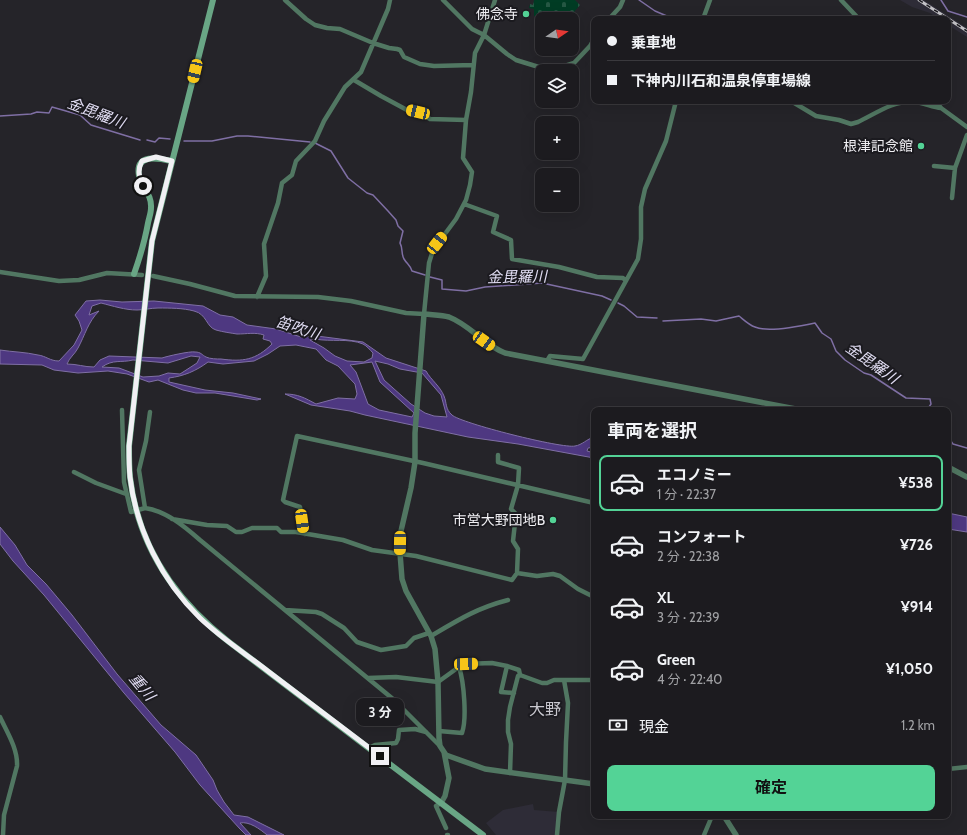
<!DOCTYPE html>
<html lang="ja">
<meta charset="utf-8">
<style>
:root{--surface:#1c1b1f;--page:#252428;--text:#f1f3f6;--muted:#a0a1a4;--line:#3a393d;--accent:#53d396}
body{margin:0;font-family:Cabin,"Noto Sans JP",sans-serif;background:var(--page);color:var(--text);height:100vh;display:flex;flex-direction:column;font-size:15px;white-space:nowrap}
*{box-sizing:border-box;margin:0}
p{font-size:13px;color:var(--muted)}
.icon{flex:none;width:22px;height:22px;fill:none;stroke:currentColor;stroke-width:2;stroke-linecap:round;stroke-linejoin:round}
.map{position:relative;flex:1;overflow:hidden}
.details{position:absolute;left:591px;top:407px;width:360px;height:412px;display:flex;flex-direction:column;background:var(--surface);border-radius:8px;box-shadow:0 4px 16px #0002,0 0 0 1px var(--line)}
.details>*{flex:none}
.guide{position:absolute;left:591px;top:16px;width:360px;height:88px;border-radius:8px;box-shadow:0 4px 16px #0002,0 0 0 1px var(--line);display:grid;align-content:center;height:88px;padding:0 16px;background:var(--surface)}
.needle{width:26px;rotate:77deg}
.tools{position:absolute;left:535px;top:12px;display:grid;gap:8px}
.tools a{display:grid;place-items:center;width:44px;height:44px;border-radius:8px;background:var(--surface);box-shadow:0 4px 16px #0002,0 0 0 1px var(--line);font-size:20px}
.end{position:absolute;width:18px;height:18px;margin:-9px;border:5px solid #f1f0f4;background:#111;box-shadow:0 0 0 2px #111}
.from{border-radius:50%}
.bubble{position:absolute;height:28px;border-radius:8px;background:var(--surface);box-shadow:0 4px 16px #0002,0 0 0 1px var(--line);font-size:13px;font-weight:700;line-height:28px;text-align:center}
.car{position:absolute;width:12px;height:24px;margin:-12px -6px;border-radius:5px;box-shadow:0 0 3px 1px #0007;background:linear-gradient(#f5c518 24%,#345 0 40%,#f5c518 0 76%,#345 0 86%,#f5c518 0)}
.guide b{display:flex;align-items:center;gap:14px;height:38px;font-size:15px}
.guide b+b{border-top:1px solid var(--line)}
.guide i{width:10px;height:10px;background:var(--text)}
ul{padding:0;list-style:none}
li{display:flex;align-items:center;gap:12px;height:56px;margin:0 8px 6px;padding:0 8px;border:2px solid transparent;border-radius:8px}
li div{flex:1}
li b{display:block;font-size:15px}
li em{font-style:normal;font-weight:700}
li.selected{border-color:var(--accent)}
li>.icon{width:36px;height:36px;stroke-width:1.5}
h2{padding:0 16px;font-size:18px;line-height:48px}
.pay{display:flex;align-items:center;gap:10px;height:44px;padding:0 16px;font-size:15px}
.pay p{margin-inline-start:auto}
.primary-button{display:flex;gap:8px;margin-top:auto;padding:8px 16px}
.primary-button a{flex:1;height:46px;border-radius:8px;background:var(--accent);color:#111;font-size:16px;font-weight:700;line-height:46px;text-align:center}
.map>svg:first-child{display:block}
.built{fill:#2e2c37}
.cemetery{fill:url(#cemetery-stones)}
.water{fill:#4e3881;stroke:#7f6fa4;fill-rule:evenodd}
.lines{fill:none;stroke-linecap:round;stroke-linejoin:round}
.stream{stroke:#7f6fa4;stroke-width:1.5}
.minor{stroke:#517762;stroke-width:4.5}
.tertiary{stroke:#517762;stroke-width:5.5}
.secondary{stroke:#69a685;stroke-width:6}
.rail-casing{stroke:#c4c3c7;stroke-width:3}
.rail{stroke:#1b1a1f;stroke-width:1.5;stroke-dasharray:4.5;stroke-linecap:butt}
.route{stroke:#f1f0f4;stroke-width:5}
.poi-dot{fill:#53d396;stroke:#1b1a1f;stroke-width:1.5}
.labels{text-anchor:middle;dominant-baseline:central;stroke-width:4;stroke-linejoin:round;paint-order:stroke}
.poi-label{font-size:14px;fill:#f1f0f4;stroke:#1b1a1f;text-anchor:end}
.water-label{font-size:15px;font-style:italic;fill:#e1ddf3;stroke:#1b1a1f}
.quarter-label{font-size:16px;fill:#c8c7ce;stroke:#1b1a1f}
</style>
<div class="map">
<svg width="967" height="835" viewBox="0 0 967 835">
<defs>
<pattern id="cemetery-stones" width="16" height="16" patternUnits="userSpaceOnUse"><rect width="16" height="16" fill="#003c24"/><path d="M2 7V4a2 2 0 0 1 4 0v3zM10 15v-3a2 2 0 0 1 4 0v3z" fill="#265844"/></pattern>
</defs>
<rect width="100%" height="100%" fill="#252429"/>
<!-- built -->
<path class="built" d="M900,0h24l43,28v9l-19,-12v-6h-9l-9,-6 -18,-6z
M533,804l1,6 25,2 -2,23h-61l-10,-12 17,-13z"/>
<!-- cemetery -->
<path class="cemetery" d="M534,0h41l5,5 -12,14h-26v9v-3l-3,-1 1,-7 -6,-1v-7l-5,-1 1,-4 3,1z"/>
<!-- water -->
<path class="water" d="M100,300l22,2 32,-1 49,5 17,9 13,2 14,8 29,4 25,8 16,-1 46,6 23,16 40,13c5,9 14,15 18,25 3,7 1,13 8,19 8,8 111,34 123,31 7,-1 12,-7 19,-9v10l-6,1 -1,3 7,2v5l-76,-14 -50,-7 -103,-22 -15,-4 -39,-6 -26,-11c13,0 20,4 31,10l22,-6 17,1 2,-5 -2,-10 -17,-18 -12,-6 -10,-11 -20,-4 -16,1 -12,8 -14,7 -31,3 -15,-2c-12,9 -24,14 -39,16v4l36,8 28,3 28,6 -4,1 -42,-7h-19l-13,-3 -25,-10 -9,2 -22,-8 -19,-3 -30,2 -24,-3 -12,-5 -42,-1v-14c13,2 25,2 38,5 8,1 12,6 21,6l15,-16 8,-15 -3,-9 -4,-6 11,-14zM101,303c12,3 24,7 36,7 7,0 14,-2 21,-2 12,0 25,0 36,3 13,3 12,16 22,19 7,2 15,3 21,4 10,0 18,-2 27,1l-1,4 7,2 2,3c-16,16 -29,18 -51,15 -4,0 -11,0 -15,-2 -4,-2 -5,-5 -11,-5 -5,-1 -27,4 -33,6l-53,-2 -9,4 -6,7c-10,0 -17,-3 -27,-3 2,-6 8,-10 11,-16 7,-13 10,-26 21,-37l-10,4 3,-9zM315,339c16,3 34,-1 48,5 4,2 7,6 10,9l-1,5 -8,4 -17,-1 -12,-5 -11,-8 -14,-8zM191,356l9,1 -3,6 -17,11 -12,-1 -9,3 -16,1 -24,-9 -17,-1c11,-8 19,-4 31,-7l35,3zM375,361l13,3 12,5 22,4 19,22 6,22 -13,-1 -9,-3 -14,-9 -27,-24zM372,362l8,20 34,31 -2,4 -33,-7 -11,-6 -12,-32 -6,-7z
M948,513l19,4v15l-19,-3z
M0,527l15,18 12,20 19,19 26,31 45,59 44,51 35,30 17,25 4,10 7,12 10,13 14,2 36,18h-17c-7,-6 -18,-14 -27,-12l11,12h-5l-6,-6 -40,-44 -25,-33 -51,-59 -80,-98 -31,-34 -13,-17z"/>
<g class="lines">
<!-- stream -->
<path class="stream" d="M639,0l16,11 19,8
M941,0l7,11 19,6
M0,116l31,-2 6,-2 12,1 3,-6 28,8 11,10 49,15
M147,140l8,2 4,-4 11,1
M184,141h28l25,-5h11l62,6
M315,143l16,8 17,27 19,15 6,2 15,16 8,9 2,6 5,5 -3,12c3,5 1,11 4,16 3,5 6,6 8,12l13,4
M430,277l12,3v9l24,2 19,-4 57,-4 60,13 9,4
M618,303l6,3 13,11 20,1
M663,321l38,-2 15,2 23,-5c5,4 10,9 16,11 13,6 46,-1 60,-4l7,10 9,6 5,12 9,9 19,13 7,2 35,23 24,1 1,5 -4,6
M948,437l5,7 14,4"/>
<!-- minor -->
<path class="minor" d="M285,0l21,19 9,6 12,3 13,1 33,14 16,5 8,1 3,1 4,7 16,7 14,2 39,-1
M443,0l29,29 12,6 23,19 9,6 26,8 10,2 22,-7 16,-17 4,-7
M841,0l18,19
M609,19l11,-12 3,-7
M703,19l7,-19
M354,80l27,16 26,14 11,2 12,7 36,1
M791,101l25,15 23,4 12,4 7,-2c17,-8 36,-22 55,-20 10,0 18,5 28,6
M936,101l5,7 26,19
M934,166l21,2 12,-33
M952,198l3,-30
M464,204l33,12 -4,16 18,8 1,19 47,8 38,10 26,1 2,2
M0,272l59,9 20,-1 28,-7 35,2
M153,276l37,8 45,12 83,1 33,4 55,12 18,1 5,-51 4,-13 23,-31 10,-19 4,-15 2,-13 -9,-14 3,-38 5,-28 4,-39 9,-18 11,-35
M257,297l9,-21 -2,-32 14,-41 4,-20 10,-8 4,-14 19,-20 9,-20 21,-34 16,-15 27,-63 2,-9
M547,361l3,-5 33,3 55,-100 3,-20v-32l4,-18 21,-48 10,-40
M122,410l2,72 7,30 14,-4 -6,-38 7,-29 4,-29
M498,455v7l21,6 -1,17 -7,24 5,5 -3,27 5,8 -1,24
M74,472l22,11 30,11
M145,508c21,3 39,18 55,32l193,159 47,47
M172,519l35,6 20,1 9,6h6l10,-4h25l4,4h15l47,8 29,10 44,6 96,24 5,-7 20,3 16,-2 7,2 18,13 16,8
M305,534l-5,-27 -15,-5 -2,-2 14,-64 126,27 171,40
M285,610l31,2 6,2 22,14 13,14 24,8 25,-4 8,-8 15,-5
M431,636c27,-16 46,-28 77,-36
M507,666l-6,26 13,1
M368,678l28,-1 42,5 25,-18 29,-1 15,3 12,4 1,5 22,8h5l7,-3h40
M0,717c7,15 18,32 17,49l-13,49 -1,20
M439,731l23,2c5,-14 2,-51 -3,-66
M369,748l6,-3 21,-2 2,-4 1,-9 16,-1 11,3
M948,769l19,-2
M510,773l1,-29 -3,-12v-12l2,-13 8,-31 2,-1
M441,803l-5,3 10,22
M447,835h1
M557,835l2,-23 6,-32 1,-38 2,-39 -4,-23
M704,835l8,-19"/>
<!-- tertiary -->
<path class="tertiary" d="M948,467l19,10
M444,752l2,3 39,14 109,15
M441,803l4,-7 4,-18 -5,-26 -4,-6 -1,-8 -1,-56 -3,-33 -4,-13 -25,-45 -4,-12 -2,-26 1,-22 10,-43 4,-26v-29l9,-119c9,1 18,1 25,3 21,8 35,28 56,36l296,57
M724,816l12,19"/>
<!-- secondary -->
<path class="secondary" d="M213,0l-61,241 -23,205c0,10 0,21 1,31 8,69 45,123 99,165l254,193
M134,274c6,-17 11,-34 14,-51 1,-5 3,-10 3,-15 1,-15 -10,-20 -12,-32 -4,-23 19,-18 33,-15"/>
<!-- rail casing -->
<g class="rail-casing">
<path id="rail" d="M919,0l48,31"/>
</g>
<!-- rail -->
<use href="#rail" class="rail"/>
</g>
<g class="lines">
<!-- route -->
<path class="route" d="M143,186c-4,-9 -6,-16 -1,-25l14,-4 16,4 -20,80 -23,205c0,10 0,21 1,31 6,52 32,104 70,141 21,20 46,36 69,54 37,28 74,56 111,84"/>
</g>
<!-- markers -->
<g class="poi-dot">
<circle cx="526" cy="14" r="4"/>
<circle cx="921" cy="146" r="4"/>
<circle cx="553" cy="520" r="4"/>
</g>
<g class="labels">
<!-- poi labels -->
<g class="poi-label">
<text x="518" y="14">佛念寺</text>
<text x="913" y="146">根津記念館</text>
<text x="545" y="520">市営大野団地B</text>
</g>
<!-- water labels -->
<g class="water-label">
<text transform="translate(96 113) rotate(21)">金毘羅川</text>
<text transform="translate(517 277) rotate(-1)">金毘羅川</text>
<text transform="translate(298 328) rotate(18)">笛吹川</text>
<text transform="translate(872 363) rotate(35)">金毘羅川</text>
<text transform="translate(142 687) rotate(50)">重川</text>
</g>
<!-- quarter labels -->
<g class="quarter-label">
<text x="545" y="709">大野</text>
</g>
</g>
</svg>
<div class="tools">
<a><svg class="needle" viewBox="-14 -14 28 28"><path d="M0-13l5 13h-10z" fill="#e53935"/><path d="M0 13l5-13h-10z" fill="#a0a1a4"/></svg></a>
<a><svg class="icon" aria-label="layers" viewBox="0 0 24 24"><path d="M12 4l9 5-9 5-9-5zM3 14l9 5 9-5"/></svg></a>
<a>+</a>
<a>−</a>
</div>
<i class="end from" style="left:143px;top:186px"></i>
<i class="end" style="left:380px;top:756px"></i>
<div class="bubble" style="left:356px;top:698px;width:48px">3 分</div>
<i class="car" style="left:195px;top:71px;rotate:193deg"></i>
<i class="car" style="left:418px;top:112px;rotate:283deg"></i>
<i class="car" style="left:437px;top:243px;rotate:38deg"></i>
<i class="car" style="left:484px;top:341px;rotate:125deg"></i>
<i class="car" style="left:302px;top:521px;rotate:172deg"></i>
<i class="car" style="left:400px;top:543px;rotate:181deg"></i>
<i class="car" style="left:466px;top:664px;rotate:88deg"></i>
<div class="guide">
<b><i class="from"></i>乗車地</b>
<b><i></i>下神内川石和温泉停車場線</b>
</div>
<section class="details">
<h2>車両を選択</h2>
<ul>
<li class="selected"><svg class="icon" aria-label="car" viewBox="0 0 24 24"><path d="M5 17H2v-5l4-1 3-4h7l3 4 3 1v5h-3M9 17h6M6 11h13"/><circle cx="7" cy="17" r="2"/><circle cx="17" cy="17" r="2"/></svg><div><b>エコノミー</b><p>1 分 · 22:37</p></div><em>¥538</em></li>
<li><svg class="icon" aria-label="car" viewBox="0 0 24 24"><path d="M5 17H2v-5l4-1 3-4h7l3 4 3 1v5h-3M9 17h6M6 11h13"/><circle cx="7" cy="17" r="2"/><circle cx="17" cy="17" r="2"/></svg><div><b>コンフォート</b><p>2 分 · 22:38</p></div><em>¥726</em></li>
<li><svg class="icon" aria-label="car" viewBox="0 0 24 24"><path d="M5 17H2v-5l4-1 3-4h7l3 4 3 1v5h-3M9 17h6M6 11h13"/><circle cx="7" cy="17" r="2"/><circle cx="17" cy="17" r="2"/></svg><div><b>XL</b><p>3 分 · 22:39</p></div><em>¥914</em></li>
<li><svg class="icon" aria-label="car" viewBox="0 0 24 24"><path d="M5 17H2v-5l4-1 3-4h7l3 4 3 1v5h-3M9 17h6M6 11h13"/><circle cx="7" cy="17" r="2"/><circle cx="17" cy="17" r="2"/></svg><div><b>Green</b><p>4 分 · 22:40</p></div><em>¥1,050</em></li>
</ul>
<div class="pay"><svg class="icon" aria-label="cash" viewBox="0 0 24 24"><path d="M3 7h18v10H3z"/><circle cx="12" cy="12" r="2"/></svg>現金<p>1.2 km</p></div>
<div class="primary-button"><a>確定</a></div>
</section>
</div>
